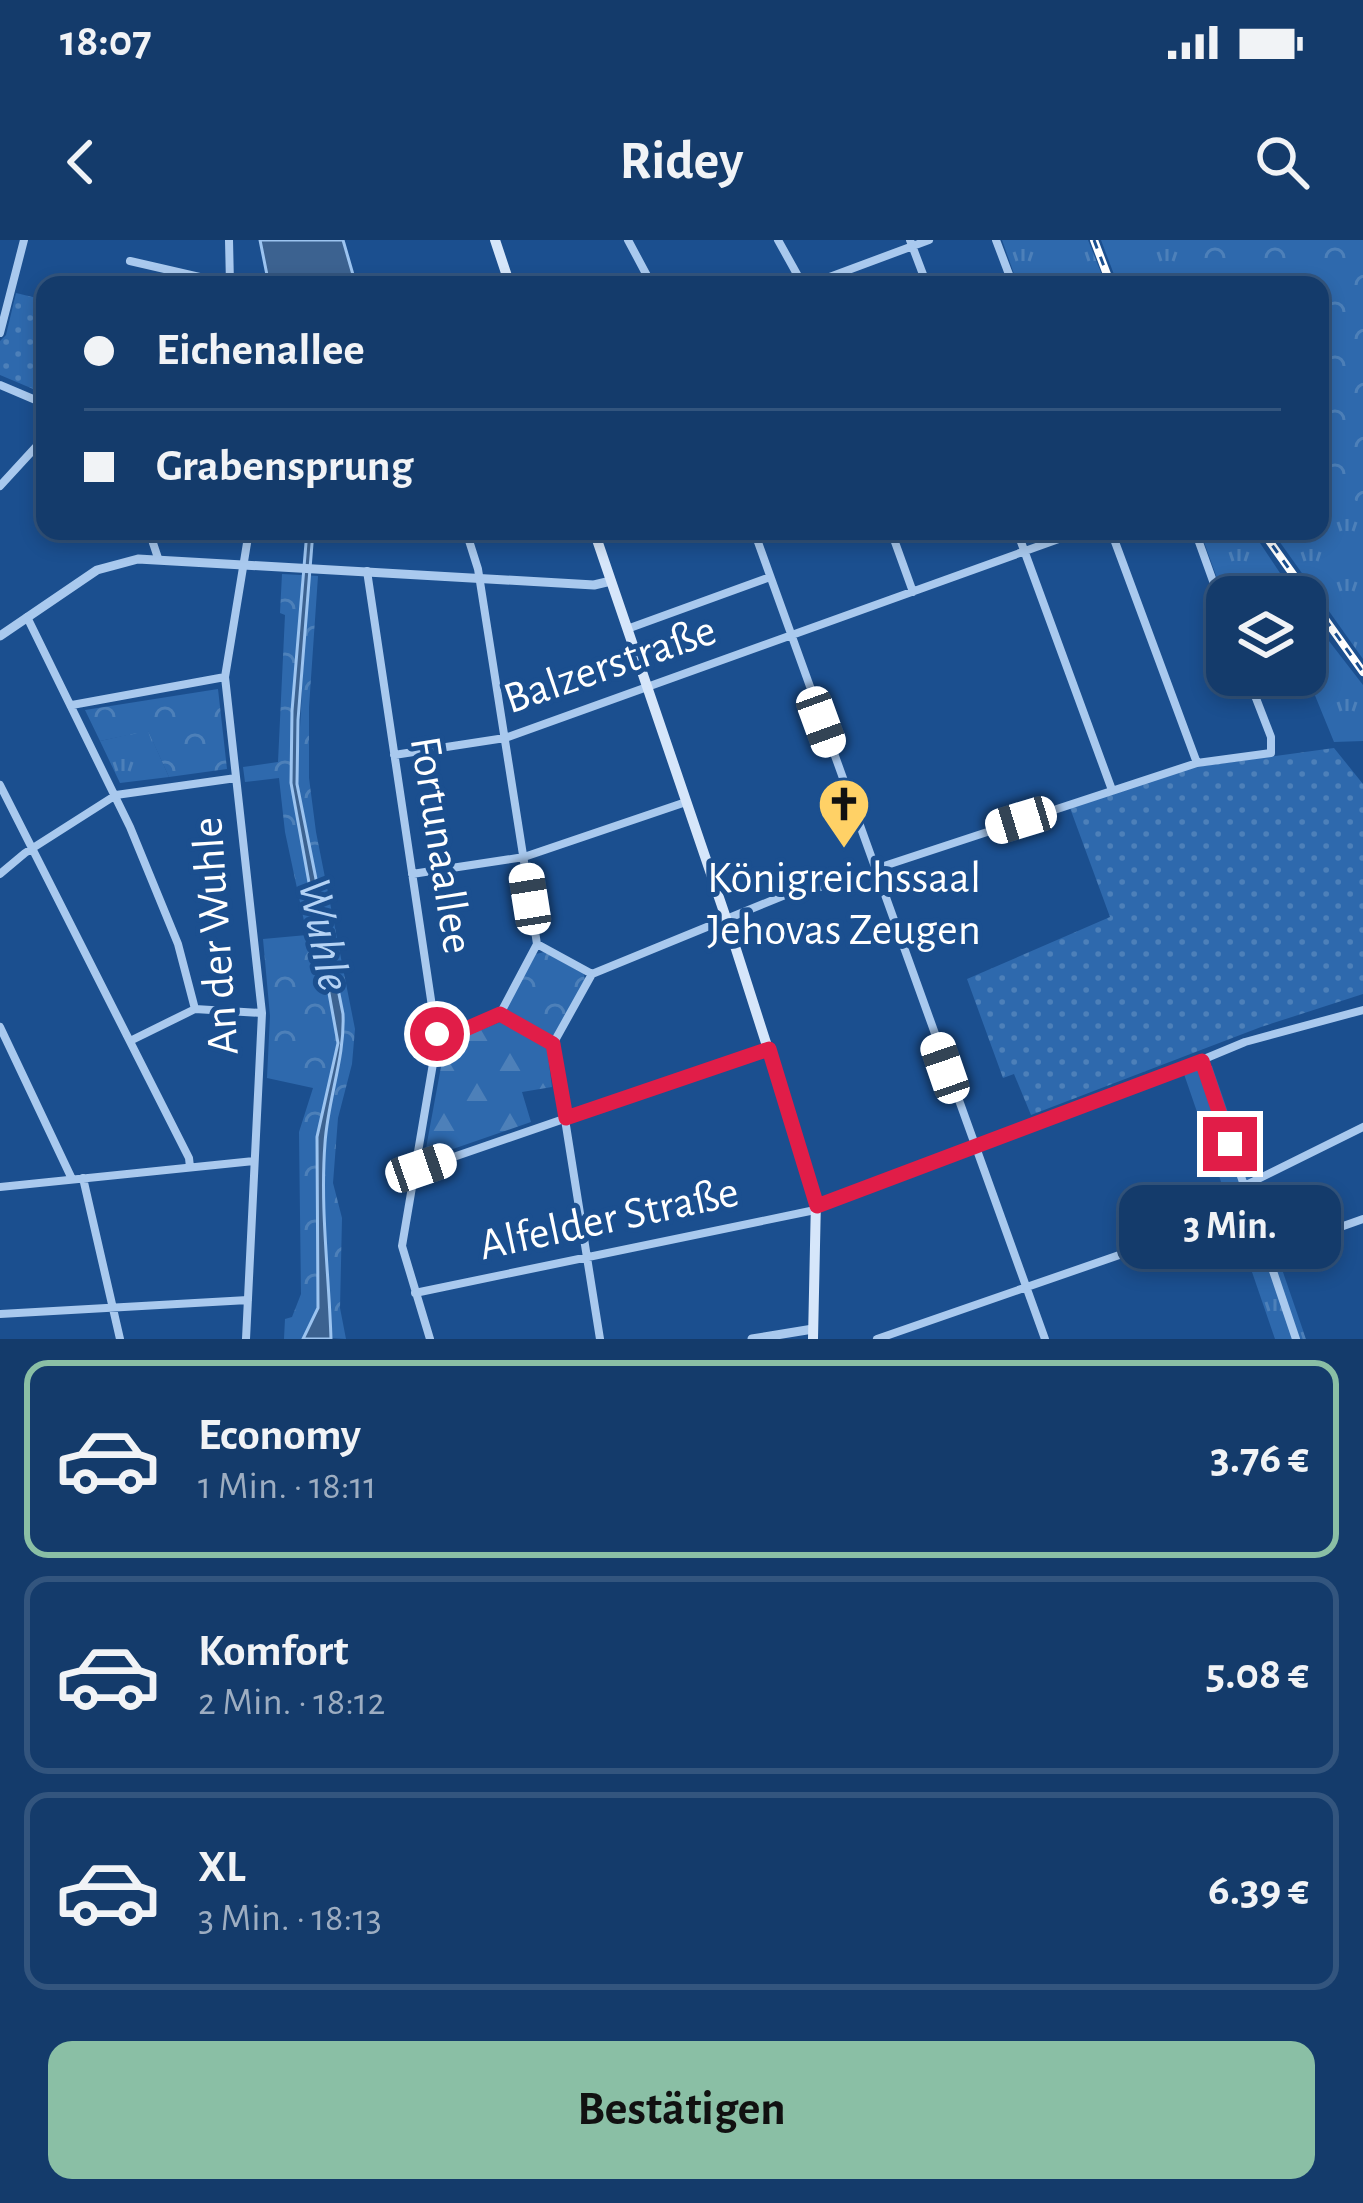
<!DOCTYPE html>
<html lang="de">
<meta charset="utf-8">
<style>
:root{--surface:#143b6b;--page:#214673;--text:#f1f3f6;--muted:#9dadc1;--line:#33557e;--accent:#8abfa5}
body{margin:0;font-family:"Alegreya Sans",sans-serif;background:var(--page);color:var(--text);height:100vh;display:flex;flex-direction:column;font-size:45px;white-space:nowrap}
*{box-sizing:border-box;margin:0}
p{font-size:39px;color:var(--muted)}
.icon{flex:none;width:66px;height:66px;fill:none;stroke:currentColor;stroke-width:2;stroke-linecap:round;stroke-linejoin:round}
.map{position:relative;height:1099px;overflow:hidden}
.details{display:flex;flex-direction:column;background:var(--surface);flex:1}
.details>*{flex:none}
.hud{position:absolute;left:36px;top:36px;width:1293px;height:264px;border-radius:24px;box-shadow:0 6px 18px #0003,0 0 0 3px var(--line);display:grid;align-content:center;height:264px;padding:0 48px;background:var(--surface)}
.fabs{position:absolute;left:1206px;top:336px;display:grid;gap:24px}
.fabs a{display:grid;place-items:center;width:120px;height:120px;border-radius:24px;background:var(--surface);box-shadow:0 6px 18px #0003,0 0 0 3px var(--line);font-size:60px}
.end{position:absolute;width:54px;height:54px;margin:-27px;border:15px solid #e11d48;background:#fff;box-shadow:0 0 0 6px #fff}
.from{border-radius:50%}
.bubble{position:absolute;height:84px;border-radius:24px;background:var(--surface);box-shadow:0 6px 18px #0003,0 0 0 3px var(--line);font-size:39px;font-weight:700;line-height:84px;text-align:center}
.car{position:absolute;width:36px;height:72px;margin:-36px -18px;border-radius:15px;box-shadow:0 0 9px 3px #0007;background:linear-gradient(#fff 24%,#345 0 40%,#fff 0 76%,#345 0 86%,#fff 0)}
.hud b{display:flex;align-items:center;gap:42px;height:114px;font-size:45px}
.hud b+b{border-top:3px solid var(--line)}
.hud i{width:30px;height:30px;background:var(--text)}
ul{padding:21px 0 0;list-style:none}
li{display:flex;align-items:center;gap:36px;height:198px;margin:0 24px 18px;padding:0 24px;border:6px solid var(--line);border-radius:24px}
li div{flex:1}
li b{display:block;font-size:45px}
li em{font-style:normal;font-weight:700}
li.selected{border-color:var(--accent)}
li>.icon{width:108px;height:108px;stroke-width:1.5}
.primary-button{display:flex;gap:24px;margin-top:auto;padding:24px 48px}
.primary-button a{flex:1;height:138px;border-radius:24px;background:var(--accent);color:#111;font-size:48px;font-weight:700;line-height:138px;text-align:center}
.status{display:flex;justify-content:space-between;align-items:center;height:84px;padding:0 60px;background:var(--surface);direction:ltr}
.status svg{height:33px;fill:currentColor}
header{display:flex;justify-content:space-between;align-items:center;height:156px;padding:0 48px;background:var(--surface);font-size:54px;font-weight:700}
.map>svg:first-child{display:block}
.grass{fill:url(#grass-tufts)}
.forest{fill:url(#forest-firs)}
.park{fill:url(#park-crowns)}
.garden{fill:url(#garden-dots)}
.water{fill:#3c6290;stroke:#9cc4f0;stroke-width:3}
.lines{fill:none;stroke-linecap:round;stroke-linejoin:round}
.minor{stroke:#a9c9ee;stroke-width:8}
.tertiary{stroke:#a9c9ee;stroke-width:9}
.secondary{stroke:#d6e6fa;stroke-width:10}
.rail-casing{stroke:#fff;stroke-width:8}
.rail{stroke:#1b4f8f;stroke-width:3;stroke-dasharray:9;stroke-linecap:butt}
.route{stroke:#e11d48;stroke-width:15}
.labels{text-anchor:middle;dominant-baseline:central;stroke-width:10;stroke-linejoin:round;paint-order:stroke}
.street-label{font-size:45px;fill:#fff;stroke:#1b4f8f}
.poi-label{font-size:45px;fill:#fff;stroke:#1b4f8f}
.water-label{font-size:48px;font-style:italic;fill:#b5d3f5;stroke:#1b4f8f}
</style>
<div class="status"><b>18:07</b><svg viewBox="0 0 49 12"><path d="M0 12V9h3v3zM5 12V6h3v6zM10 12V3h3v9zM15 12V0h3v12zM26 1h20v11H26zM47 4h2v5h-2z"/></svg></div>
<header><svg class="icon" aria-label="back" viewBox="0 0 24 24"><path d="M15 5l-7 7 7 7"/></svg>Ridey<svg class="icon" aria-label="search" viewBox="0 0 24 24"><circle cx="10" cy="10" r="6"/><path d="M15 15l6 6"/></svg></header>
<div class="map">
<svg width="1363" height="1099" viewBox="0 0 1363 1099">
<defs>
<pattern id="grass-tufts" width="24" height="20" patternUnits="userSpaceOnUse" patternTransform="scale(3)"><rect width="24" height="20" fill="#2e69ad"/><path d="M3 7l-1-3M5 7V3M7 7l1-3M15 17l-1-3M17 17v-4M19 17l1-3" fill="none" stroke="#4d80b9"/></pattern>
<pattern id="forest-firs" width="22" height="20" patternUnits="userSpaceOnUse" patternTransform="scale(3)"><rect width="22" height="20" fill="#2e69ad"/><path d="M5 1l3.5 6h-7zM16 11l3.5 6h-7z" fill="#4d80b9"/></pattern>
<pattern id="park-crowns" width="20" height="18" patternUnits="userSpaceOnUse" patternTransform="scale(3)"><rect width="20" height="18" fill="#2e69ad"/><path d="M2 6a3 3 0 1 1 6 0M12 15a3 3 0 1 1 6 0" fill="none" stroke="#4d80b9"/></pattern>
<pattern id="garden-dots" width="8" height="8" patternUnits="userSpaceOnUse" patternTransform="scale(3)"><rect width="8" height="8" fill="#2e69ad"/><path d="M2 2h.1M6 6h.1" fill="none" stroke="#4d80b9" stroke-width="1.8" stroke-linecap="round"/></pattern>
</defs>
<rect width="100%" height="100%" fill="#1b4f8f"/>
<!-- grass -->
<path class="grass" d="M1002,0h86l18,45h-88z
M1101,0h262v419l-91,-128h48v-246h-202z
M1200,291h52l44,66h-69v9z
M1305,370l58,75v56l-29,1 -29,-71z
M148,490l21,47 -49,6 -20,-42z
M1212,826l94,273h-31l-91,-265z"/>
<!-- forest -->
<path class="forest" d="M500,782l47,26 5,39 -30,5 9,30 -107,37 21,-114z"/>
<!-- park -->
<path class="park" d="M1177,0h186v268l-43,-43v-180h-119z
M282,334l36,2 -9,131v71l7,54 39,197 -3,35 -14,54 -5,65 9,35 -2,90 6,31 -16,-1c-1,-64 -10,-130 -5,-195 3,-45 20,-85 18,-129l-46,-230 11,-207 -6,-2 -10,136 -1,72 47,260 -21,94 1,171 -15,31h-19l1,-20 7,-2 9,-23 -2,-162 14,-44 -46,-10 3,-62 -7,-77 44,-4 -22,-103 -6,-54 -34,4 -2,-15 35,-5 7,-147 -5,-2z
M218,449l9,80 -58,8 -21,-46 -48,10 -15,-31z
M544,712l40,22 1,8 -31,55 -5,2 -45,-29 32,-56z"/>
<!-- garden -->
<path class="garden" d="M16,53l29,7v94l-45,-19v-34l6,-6z
M1334,508l29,36v210l-102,33 -230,88 -17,-41 -11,4 -36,-99 143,-62 -40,-109 125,-41z"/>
<!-- water -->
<path class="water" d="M260,0h83l13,45h-87z
M307,291h6l-15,189 -1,64 46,230c2,44 -15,84 -18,129 -5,66 4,131 6,196h-28l15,-31 -1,-171 21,-94 -47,-260 1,-72z"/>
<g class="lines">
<!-- minor -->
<path class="minor" d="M229,0l1,44
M628,0l24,45
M778,0l25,45
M910,0l17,45
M996,0l17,45
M130,21l100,23
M808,45l121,-45
M0,93l24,-93
M0,145l45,19
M0,246l45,-49
M149,291l9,27
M466,291l12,38 59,375
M754,291l291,808
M891,291l22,61
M1017,291l95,259
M1111,291l86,232
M1195,291l32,89
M367,331l70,469 -35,206 28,93
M27,377l103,210 48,117 17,65
M627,389l143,-52
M72,465l153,-28
M394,515l111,-17 576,-207
M0,545l189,373 1,9
M0,634l25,-21 91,-58 120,-17
M412,634l112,-17 162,-55
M537,704l55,30 -39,70 -53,-30z
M592,734l198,-81h12l395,-130 74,-10v-16l-24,-62
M0,787l72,152
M437,800l63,-26
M130,801l65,-32 67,4
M553,804l47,295
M1202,821l94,278
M413,931l354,-122
M83,938l37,161
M1244,946l119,-59
M0,947l254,-26
M817,966l298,-110 130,-54 118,-32
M1267,1013l96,-34
M415,1053l400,-83
M0,1074l248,-14
M246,1099l16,-326 -37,-336 24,-146
M877,1099l375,-130"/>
<!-- tertiary -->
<path class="tertiary" d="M0,396l97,-66 41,-11 456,26 17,-4
M752,1099l61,-10"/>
<!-- secondary -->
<path class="secondary" d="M495,0l15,45
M594,291l132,387 90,281 -3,140"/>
<!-- rail casing -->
<g class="rail-casing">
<path id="rail" d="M1094,0l17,45
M1262,291l101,141"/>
</g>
<!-- rail -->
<use href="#rail" class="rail"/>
</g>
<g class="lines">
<!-- route -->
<path class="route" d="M437,794v6l6,-1 57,-25 53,30 13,74 203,-69 48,157 385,-145 28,83"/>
</g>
<!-- icons -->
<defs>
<g id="church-pin" transform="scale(2.7)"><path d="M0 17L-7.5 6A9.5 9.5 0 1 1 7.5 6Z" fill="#ffd166" stroke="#1b4f8f"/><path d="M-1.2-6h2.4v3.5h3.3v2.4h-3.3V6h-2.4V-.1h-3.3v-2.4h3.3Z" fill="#111"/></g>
</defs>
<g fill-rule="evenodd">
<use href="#church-pin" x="844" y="564"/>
</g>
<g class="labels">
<!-- street labels -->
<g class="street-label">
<text transform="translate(610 425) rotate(-19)">Balzerstraße</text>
<text transform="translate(441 605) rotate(81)">Fortunaallee</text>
<text transform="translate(216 696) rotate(-94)">An der Wuhle</text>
<text transform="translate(609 979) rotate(-12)">Alfelder Straße</text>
</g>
<!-- poi labels -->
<g class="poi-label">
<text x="844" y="638">Königreichssaal<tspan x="844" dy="52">Jehovas Zeugen</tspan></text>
</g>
<!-- water labels -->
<g class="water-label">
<text transform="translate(323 695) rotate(79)">Wuhle</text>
</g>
</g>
</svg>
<div class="fabs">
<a><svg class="icon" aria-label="layers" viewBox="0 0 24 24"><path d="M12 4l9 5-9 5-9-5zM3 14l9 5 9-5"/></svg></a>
</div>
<i class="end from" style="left:437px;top:794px"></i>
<i class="end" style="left:1230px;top:904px"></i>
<div class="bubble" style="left:1119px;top:945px;width:222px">3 Min.</div>
<i class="car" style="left:821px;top:482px;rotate:160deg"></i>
<i class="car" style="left:1021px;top:580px;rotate:253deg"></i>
<i class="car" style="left:530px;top:659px;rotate:351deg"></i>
<i class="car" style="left:945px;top:828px;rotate:341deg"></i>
<i class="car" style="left:421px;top:928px;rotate:71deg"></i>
<div class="hud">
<b><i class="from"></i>Eichenallee</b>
<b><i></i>Grabensprung</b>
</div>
</div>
<section class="details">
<ul>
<li class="selected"><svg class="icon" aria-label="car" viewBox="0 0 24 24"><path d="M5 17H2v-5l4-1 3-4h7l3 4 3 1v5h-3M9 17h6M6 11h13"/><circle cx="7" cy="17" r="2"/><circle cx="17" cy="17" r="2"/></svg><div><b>Economy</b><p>1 Min. · 18:11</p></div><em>3.76 €</em></li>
<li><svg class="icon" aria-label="car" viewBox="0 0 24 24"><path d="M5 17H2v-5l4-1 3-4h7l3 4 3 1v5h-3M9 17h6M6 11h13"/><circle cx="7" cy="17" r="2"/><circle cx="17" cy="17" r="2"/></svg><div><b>Komfort</b><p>2 Min. · 18:12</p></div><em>5.08 €</em></li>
<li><svg class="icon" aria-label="car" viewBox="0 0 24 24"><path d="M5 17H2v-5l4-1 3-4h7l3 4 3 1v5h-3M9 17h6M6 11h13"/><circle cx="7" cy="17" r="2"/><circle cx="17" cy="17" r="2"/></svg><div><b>XL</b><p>3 Min. · 18:13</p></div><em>6.39 €</em></li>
</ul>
<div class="primary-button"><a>Bestätigen</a></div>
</section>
